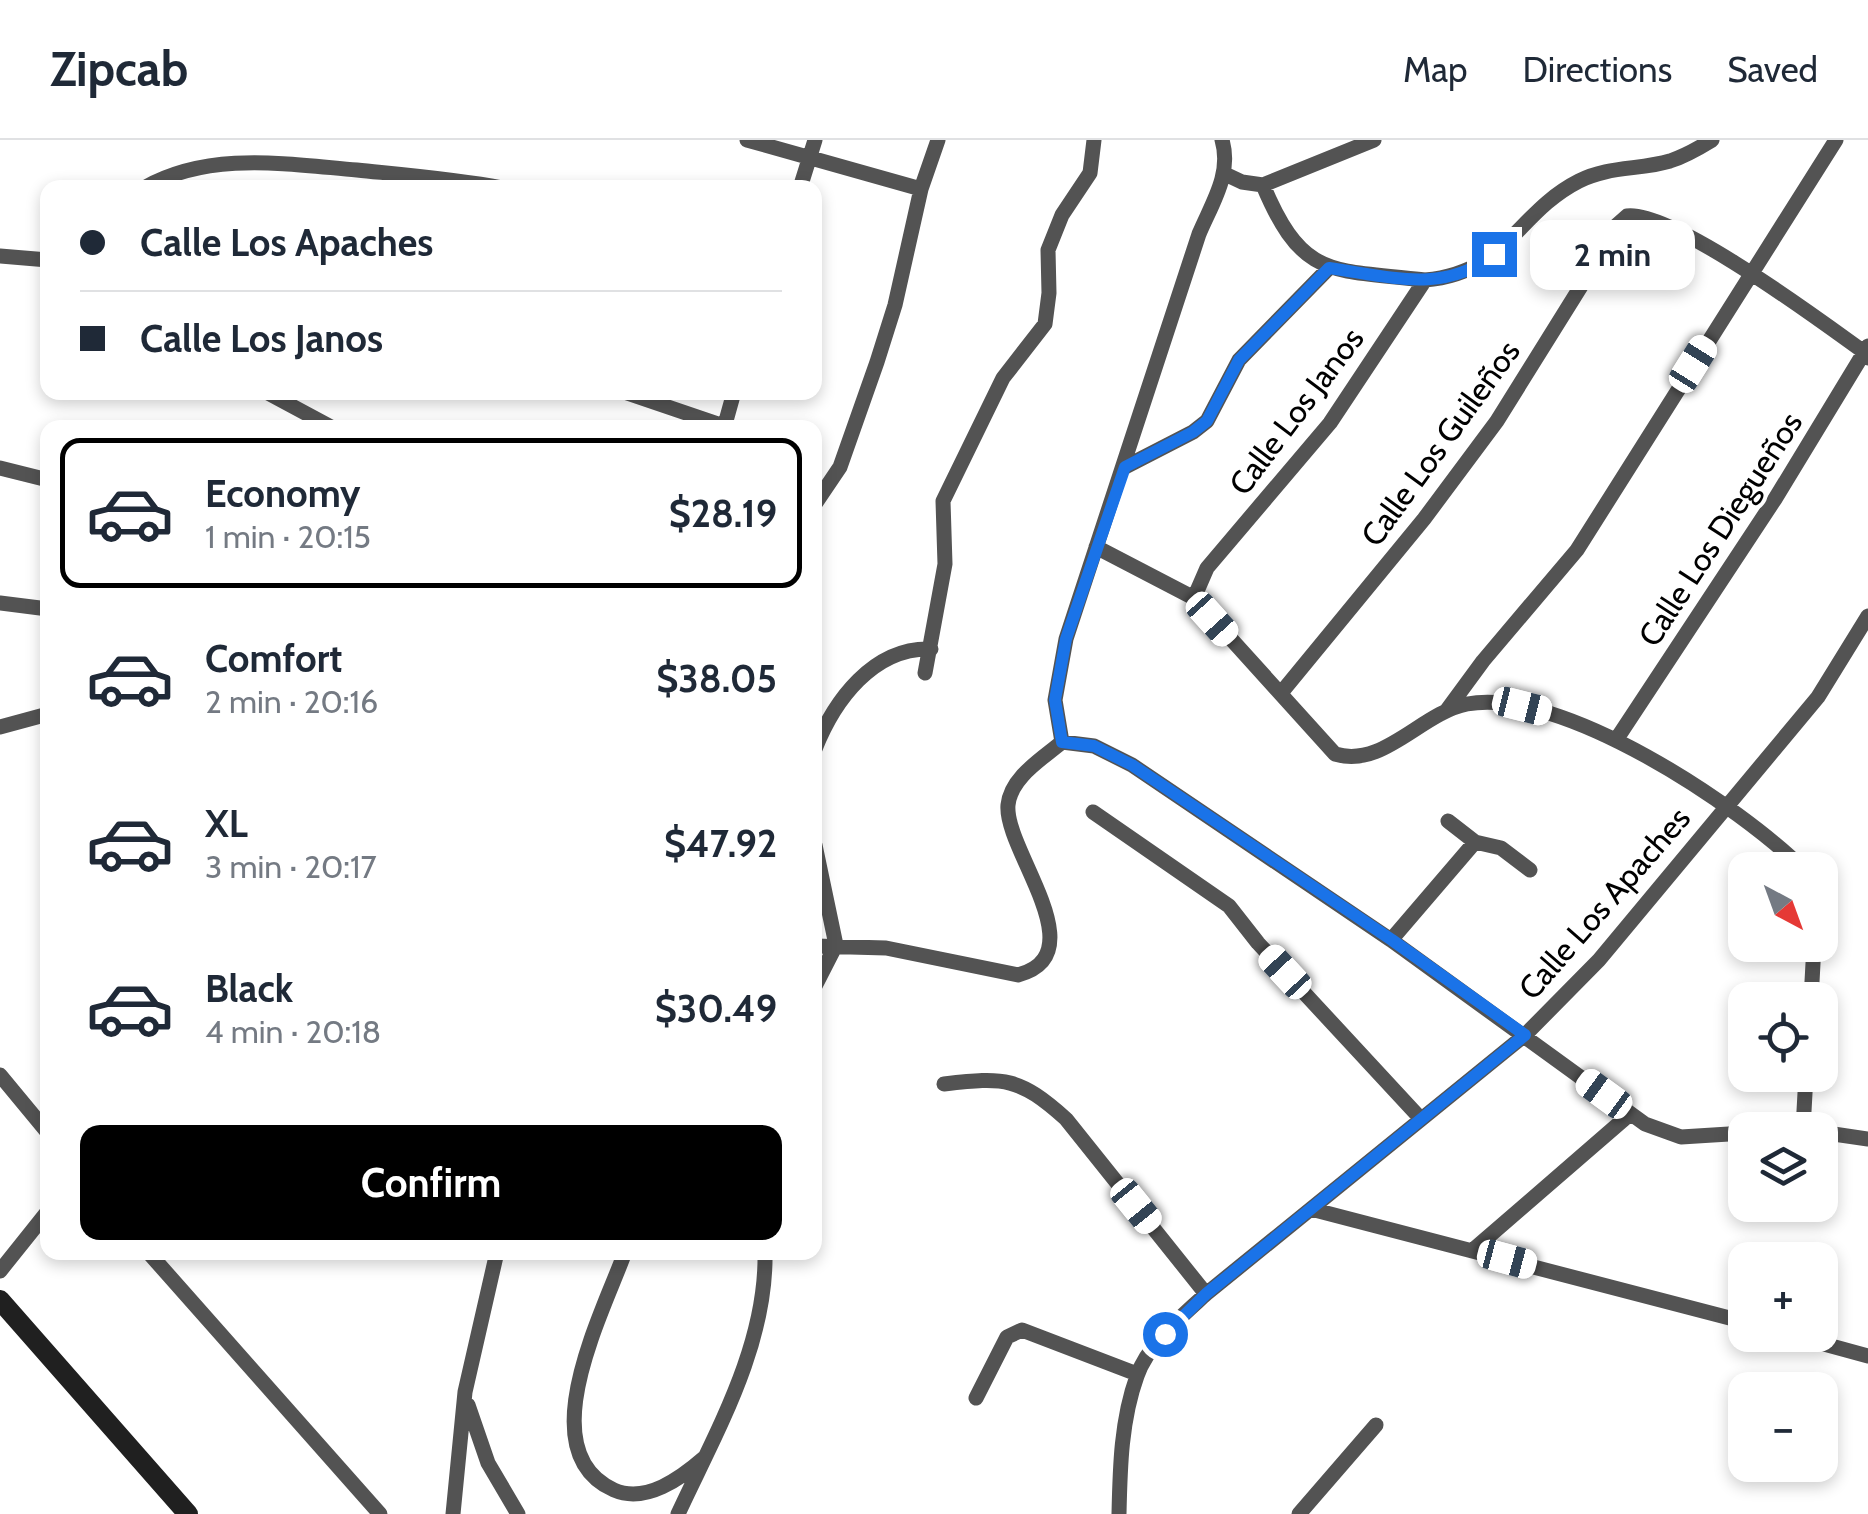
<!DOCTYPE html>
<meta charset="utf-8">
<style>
:root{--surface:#fff;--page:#f2f2f3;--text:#1f2937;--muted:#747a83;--line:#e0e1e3;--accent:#000}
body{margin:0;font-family:Cabin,sans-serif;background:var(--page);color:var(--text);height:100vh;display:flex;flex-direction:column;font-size:38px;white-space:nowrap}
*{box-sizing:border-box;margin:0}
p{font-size:32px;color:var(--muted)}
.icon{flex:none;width:55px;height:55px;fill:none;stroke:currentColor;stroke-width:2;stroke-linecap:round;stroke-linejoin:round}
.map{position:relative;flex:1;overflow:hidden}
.sheet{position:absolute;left:40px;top:280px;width:782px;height:840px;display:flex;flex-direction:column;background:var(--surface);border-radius:20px;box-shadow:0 5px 15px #0003}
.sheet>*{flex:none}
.banner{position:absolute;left:40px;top:40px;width:782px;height:220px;border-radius:20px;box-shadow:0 5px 15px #0003;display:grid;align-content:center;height:220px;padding:0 40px;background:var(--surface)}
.needle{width:65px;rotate:139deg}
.tools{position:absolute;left:1728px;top:712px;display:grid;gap:20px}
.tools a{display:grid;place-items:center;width:110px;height:110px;border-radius:20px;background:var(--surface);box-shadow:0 5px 15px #0003;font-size:50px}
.end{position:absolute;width:45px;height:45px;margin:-22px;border:12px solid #1a73e8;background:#fff;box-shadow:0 0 0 5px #fff}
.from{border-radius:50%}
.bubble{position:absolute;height:70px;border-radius:20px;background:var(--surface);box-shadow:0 5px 15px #0003;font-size:32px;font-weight:700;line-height:70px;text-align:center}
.car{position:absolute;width:30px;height:60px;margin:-30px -15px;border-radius:12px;box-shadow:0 0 8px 2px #0007;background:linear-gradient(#fff 24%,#345 0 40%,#fff 0 76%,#345 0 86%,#fff 0)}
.banner b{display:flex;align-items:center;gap:35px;height:95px;font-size:38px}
.banner b+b{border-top:2px solid var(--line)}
.banner i{width:25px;height:25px;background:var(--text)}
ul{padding:18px 0 0;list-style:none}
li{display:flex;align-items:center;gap:30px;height:150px;margin:0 20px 15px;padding:0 20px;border:5px solid transparent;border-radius:20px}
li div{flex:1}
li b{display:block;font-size:38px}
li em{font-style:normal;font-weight:700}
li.on{border-color:var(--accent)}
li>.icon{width:90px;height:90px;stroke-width:1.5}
.action{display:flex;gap:20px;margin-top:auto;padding:20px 40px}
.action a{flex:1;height:115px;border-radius:20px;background:var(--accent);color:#fff;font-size:40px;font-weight:700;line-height:115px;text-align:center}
header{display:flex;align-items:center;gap:60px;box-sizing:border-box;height:140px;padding:0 50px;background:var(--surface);border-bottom:2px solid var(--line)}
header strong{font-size:48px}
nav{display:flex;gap:55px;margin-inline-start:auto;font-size:35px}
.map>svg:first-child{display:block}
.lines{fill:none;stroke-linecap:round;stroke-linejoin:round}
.street{stroke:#535353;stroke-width:15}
.secondary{stroke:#202020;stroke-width:20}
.route{stroke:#1a73e8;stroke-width:12}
.labels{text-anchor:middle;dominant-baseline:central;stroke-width:8;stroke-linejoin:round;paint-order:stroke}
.street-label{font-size:32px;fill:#000;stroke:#fff}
</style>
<header>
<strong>Zipcab</strong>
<nav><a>Map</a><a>Directions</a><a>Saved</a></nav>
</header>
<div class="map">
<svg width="1868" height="1374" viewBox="0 0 1868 1374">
<rect width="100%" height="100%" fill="#fff"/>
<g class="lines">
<!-- street -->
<path class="street" d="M747,0l174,49
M1225,34l17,8 21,3 111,-45
M1263,45c40,96 70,84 162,95
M144,48c65,-37 141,-24 213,-18 49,5 98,9 146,18
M800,48l15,-48
M0,116l48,4
M266,252l67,36
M624,252l100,34
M724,288l10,-36
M1125,327l68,-35 14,-11 32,-61 90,-92
M0,328l48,12
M815,364l25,-37 37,-105 18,-57 26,-116 17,-49
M1096,407l98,51 141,156c48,15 86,-41 132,-50 93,-18 273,102 337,166
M1194,458l13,-30 123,-145 95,-143c82,-7 91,-67 154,-99 29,-15 61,-11 91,-20 15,-5 29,-13 42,-21
M0,463l48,6
M925,533l20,-109 -2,-63 60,-123 42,-54 4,-31 -1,-43 14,-35 28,-42 4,-33
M1281,553l143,-174 73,-98 86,-138 27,-52 17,-15c45,-6 195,106 237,136l4,6
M1447,570l36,-49 94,-111 259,-410
M0,587l48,-13
M1616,600l159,-241 93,-153
M1062,602l-7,-42 11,-61 133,-405c13,-31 33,-60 23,-94
M815,609c19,-48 58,-102 116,-100
M1093,672l136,94 29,37 163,176
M1448,681l27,21
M815,705l21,100 -21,41
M1391,800l84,-98 26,6 29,22
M815,806l71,2 132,27c79,-21 -14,-125 -10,-170 3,-28 34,-46 54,-63l32,4 38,19 259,175 254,184 36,13 64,-4
M1811,860l3,-55
M0,935l48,58
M944,944c61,-7 75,-7 122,35l140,175
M1803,989l3,-54
M1820,992l48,7
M1311,1069l434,113
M1473,1110l157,-136
M148,1112l232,262
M625,1112c-22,61 -96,200 -11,238 32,14 67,-12 90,-32
M0,1131l48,-60
M1791,1195l77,21
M976,1258l31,-61 15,-7 115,44
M468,1265l20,58 30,51
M453,1374l12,-122 32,-140
M678,1374c38,-82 89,-169 87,-262
M1119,1374c1,-46 2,-94 18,-138 11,-32 44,-59 69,-82l319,-259 74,-75 219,-263 50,-81
M1299,1374l77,-89"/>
<!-- secondary -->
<path class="secondary" d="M0,1160l188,214"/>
</g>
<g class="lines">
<!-- route -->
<path class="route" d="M1165,1194l41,-40 319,-259 -133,-95 -260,-175 -38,-19 -32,-4 -7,-42 11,-61 59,-172 68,-35 14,-11 32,-61 90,-92c58,8 116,27 165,-14"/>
</g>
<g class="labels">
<!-- street labels -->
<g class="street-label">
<text transform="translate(1296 271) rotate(-53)">Calle Los Janos</text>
<text transform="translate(1440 303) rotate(-54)">Calle Los Guileños</text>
<text transform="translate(1720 389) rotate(-57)">Calle Los Diegueños</text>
<text transform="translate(1604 763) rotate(-49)">Calle Los Apaches</text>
</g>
</g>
</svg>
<div class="tools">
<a><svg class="needle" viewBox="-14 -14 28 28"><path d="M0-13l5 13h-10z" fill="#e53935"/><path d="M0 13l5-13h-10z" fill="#747a83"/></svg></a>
<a><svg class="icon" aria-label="locate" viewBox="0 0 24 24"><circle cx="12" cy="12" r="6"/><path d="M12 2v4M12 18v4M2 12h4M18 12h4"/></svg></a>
<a><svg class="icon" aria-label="layers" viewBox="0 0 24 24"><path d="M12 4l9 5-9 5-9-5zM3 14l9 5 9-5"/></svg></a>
<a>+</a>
<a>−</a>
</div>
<i class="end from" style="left:1165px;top:1194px"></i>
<i class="end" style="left:1494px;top:114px"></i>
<div class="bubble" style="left:1530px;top:80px;width:165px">2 min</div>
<i class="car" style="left:1693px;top:224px;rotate:32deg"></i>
<i class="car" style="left:1212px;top:479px;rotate:138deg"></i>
<i class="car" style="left:1522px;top:566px;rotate:104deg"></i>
<i class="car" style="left:1285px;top:832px;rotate:317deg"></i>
<i class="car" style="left:1604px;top:954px;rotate:306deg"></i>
<i class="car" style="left:1136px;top:1066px;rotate:141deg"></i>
<i class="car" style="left:1507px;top:1119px;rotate:105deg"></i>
<div class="banner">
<b><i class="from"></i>Calle Los Apaches</b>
<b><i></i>Calle Los Janos</b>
</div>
<section class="sheet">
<ul>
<li class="on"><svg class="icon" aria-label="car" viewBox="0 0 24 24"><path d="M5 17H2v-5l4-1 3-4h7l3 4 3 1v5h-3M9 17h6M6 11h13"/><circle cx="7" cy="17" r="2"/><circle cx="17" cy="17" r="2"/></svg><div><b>Economy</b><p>1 min · 20:15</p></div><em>$28.19</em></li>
<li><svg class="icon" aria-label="car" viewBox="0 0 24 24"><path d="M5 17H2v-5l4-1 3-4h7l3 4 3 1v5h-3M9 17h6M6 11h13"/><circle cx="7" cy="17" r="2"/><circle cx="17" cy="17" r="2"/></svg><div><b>Comfort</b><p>2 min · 20:16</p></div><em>$38.05</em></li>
<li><svg class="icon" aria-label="car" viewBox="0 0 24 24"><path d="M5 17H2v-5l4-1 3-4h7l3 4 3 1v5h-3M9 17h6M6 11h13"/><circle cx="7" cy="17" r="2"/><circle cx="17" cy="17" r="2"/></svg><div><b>XL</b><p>3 min · 20:17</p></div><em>$47.92</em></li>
<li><svg class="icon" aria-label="car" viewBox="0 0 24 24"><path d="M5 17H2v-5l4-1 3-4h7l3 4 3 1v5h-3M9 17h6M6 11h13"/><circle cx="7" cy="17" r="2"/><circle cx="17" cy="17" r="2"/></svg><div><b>Black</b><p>4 min · 20:18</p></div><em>$30.49</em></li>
</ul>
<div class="action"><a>Confirm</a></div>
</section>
</div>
